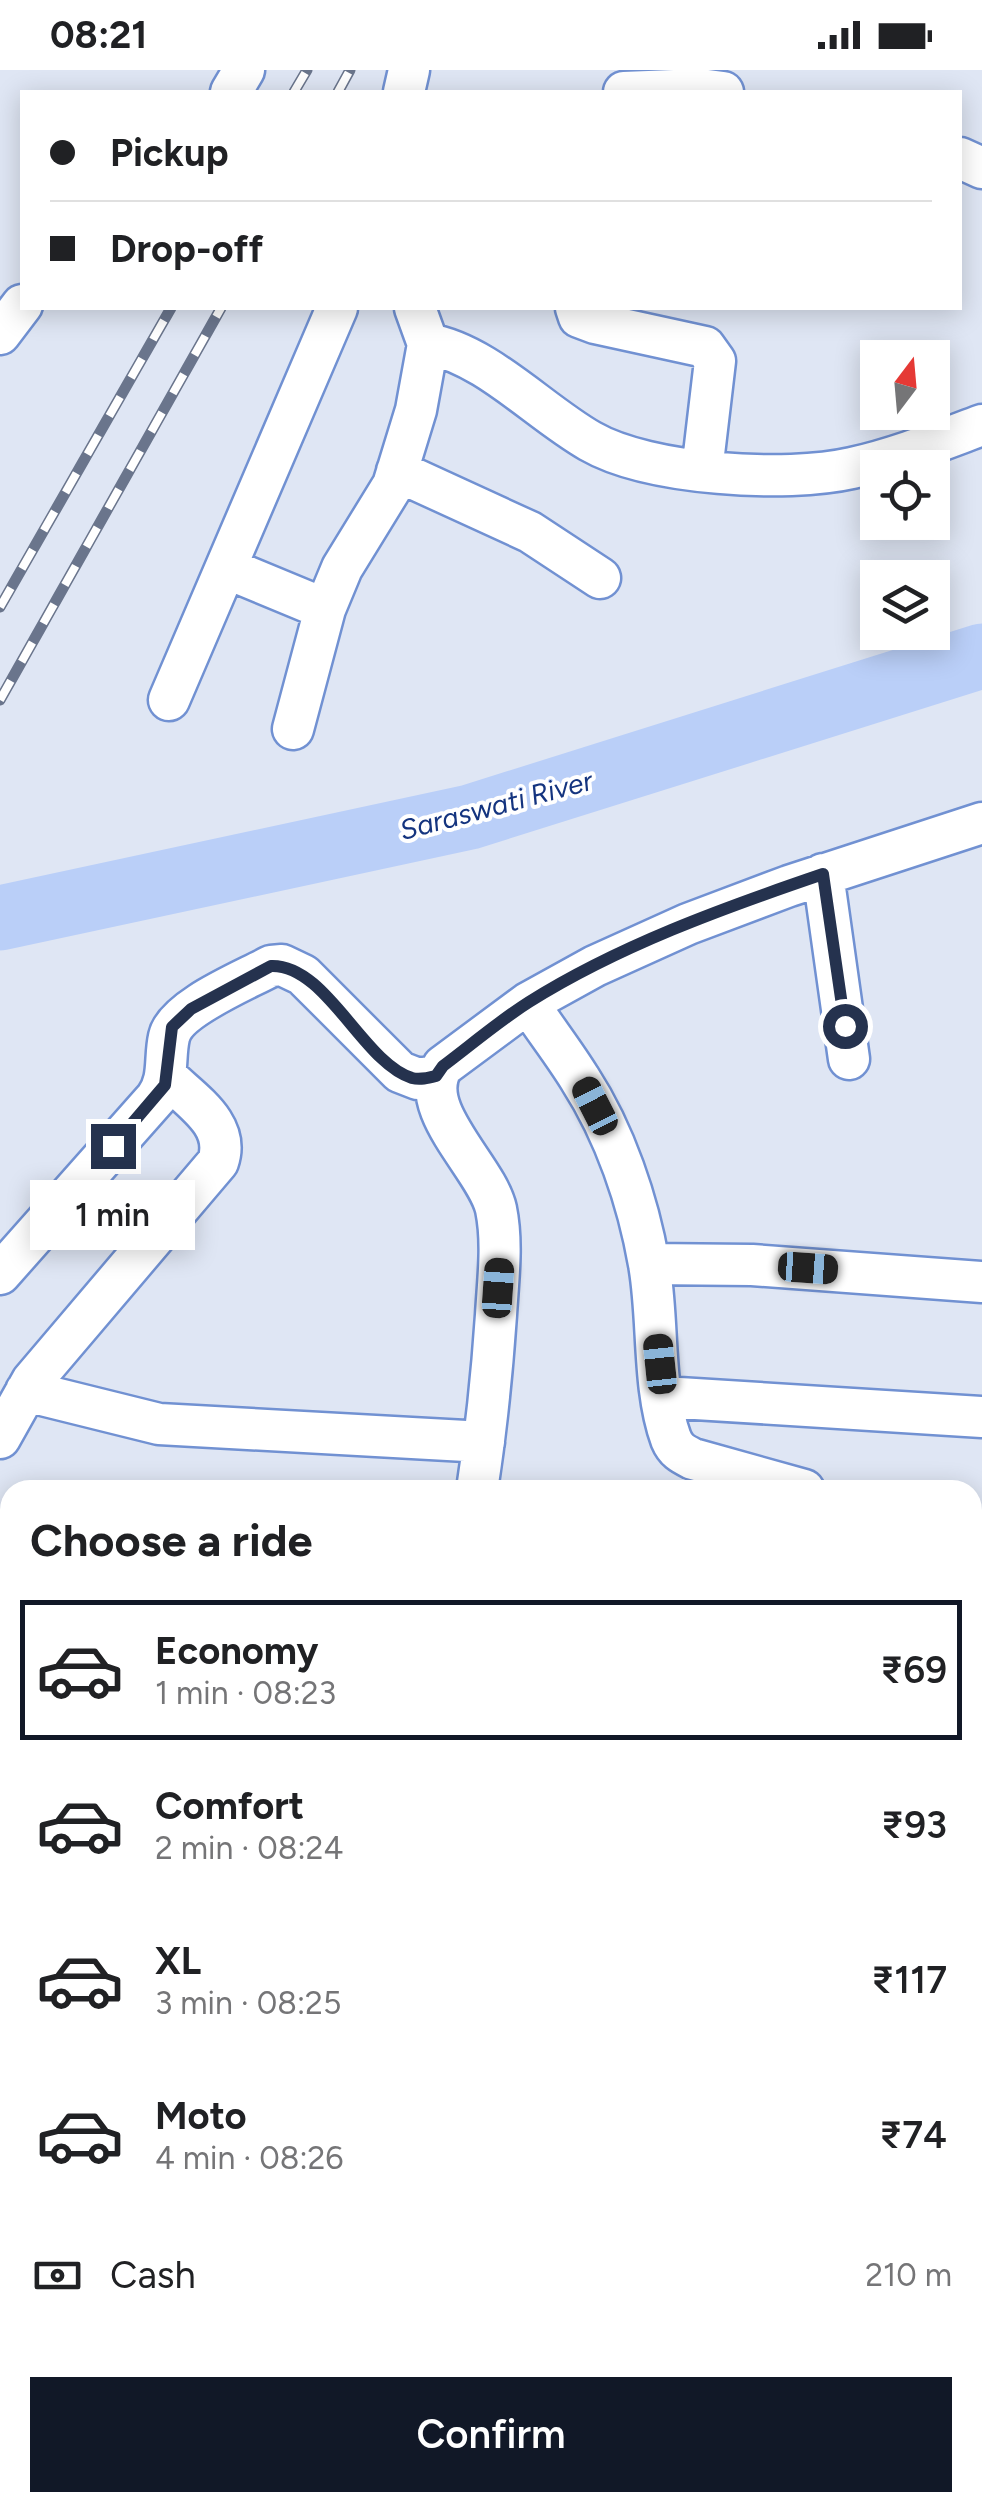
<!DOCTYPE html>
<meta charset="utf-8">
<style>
:root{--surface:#fff;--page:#f6f6f6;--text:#202124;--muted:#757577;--line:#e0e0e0;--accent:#111827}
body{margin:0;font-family:Figtree,sans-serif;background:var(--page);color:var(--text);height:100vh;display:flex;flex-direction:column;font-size:38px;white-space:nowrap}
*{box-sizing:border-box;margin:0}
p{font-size:32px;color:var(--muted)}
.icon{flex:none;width:55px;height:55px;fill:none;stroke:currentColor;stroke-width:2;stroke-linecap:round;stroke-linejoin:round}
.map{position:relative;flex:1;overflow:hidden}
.panel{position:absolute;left:0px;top:1410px;width:982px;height:1032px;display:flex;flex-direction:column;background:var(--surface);border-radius:30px 30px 0 0;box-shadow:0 5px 25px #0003}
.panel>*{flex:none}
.hud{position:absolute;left:20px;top:20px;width:942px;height:220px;border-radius:0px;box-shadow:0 5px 25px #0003;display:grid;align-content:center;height:220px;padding:0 30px;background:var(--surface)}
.needle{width:65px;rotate:16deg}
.fabs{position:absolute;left:860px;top:270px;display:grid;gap:20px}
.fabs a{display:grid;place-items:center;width:90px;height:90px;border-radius:0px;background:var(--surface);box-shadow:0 5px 25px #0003;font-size:50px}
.end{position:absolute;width:45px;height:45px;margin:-22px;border:12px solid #25324e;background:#fff;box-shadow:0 0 0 5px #fff}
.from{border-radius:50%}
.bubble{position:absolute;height:70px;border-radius:0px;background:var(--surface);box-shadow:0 5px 25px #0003;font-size:32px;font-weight:600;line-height:70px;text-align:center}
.car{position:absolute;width:30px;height:60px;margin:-30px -15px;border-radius:12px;box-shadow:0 0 8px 2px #0007;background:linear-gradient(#222 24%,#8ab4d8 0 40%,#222 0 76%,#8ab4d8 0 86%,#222 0)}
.hud b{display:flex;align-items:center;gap:35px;height:95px;font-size:38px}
.hud b+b{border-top:2px solid var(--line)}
.hud i{width:25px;height:25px;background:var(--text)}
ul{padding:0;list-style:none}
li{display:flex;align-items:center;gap:30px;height:140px;margin:0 20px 15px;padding:0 10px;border:5px solid transparent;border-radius:0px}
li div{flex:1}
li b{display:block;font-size:38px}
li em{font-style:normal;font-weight:600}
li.on{border-color:var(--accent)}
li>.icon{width:90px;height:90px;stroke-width:1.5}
h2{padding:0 30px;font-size:45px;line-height:120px}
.pay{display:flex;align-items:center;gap:25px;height:110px;padding:0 30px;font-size:38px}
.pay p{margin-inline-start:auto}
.button{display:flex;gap:20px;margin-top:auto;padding:20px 30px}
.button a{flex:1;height:115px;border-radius:0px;background:var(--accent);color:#fff;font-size:40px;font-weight:600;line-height:115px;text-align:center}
.status{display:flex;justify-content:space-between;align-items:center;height:70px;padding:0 50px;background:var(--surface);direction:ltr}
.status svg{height:28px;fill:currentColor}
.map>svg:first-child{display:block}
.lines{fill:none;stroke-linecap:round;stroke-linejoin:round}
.river{stroke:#bacff8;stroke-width:65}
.minor-casing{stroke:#7191d2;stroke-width:45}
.minor{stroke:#fff;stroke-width:40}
.rail-casing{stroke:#6a758c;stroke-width:11}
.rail{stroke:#fff;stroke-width:8;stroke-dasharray:22;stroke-linecap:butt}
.route{stroke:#25324e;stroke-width:12}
.labels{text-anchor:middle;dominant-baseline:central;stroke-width:8;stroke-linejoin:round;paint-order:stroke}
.water-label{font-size:28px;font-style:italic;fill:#14347f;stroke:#fff}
</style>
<div class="status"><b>08:21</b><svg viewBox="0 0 49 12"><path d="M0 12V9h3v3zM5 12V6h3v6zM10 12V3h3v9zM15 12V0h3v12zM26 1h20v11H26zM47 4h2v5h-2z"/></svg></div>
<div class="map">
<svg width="982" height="2442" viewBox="0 0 982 2442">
<rect width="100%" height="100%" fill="#dfe6f4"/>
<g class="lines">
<!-- river -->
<path class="river" d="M0,848l470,-101 512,-161"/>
<!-- minor casing -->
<g class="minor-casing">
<path id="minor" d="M231,22l13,-22
M404,22l5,-22
M624,22l75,-3 24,3
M960,88l22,10
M576,238l3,9 16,6 110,24 10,14 -13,110
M0,264l22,-29
M428,274c58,10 111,68 162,97 59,34 196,42 262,27 45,-10 87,-27 130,-43
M397,401l133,61 70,46
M226,498l99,41
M169,630l168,-392
M293,659l32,-120 17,-41 51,-83 23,-75 12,-66 -13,-36
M823,804l26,185
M528,933c17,26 36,50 52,76 35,54 58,122 69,185 10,55 3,123 22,175 5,12 12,15 22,20l111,31
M649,1194l103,1 230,17
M0,1204l156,-176c14,-20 8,-39 13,-61 6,-29 77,-57 102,-71l11,-1 21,10 97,97 18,7 18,-3
M26,1321l133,33 325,18
M663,1327l319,20
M0,1368l32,-57 186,-219c13,-38 -27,-61 -52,-86
M477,1420c9,-58 15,-116 19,-175 2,-35 7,-72 0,-106 -9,-41 -82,-101 -53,-143l85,-63 67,-37 93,-42 101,-38 193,-63
M972,1467l10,3
M0,1503l10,1
M0,1668l10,1
M972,1781l10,2
M0,1831l10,1
M972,1934l10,6
M0,1951l10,2
M972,2014l10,-23
M972,2271l10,5
M69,2442l2,-10
M657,2442l9,-10"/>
</g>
<!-- minor -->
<use href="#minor" class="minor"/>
<!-- rail casing -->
<g class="rail-casing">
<path id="rail" d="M294,22l13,-22
M338,22l12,-22
M0,537l171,-299
M0,630l221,-392"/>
</g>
<!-- rail -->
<use href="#rail" class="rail"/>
</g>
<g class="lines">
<!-- route -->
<path class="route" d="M113,1076l52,-61 7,-58 19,-18 80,-43c55,-2 92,97 141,112 8,2 16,0 24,-2l7,-10c28,-21 56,-45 86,-64 89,-56 194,-94 294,-128l22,152"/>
</g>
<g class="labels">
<!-- water labels -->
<g class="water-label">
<text transform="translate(496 735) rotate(-15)">Saraswati River</text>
</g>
</g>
</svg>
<div class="fabs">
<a><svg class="needle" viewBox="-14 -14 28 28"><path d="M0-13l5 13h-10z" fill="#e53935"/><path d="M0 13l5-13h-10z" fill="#757577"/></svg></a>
<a><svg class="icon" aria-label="locate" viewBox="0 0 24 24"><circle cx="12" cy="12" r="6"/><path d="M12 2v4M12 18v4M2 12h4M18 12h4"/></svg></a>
<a><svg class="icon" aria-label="layers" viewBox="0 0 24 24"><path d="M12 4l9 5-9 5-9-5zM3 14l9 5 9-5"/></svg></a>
</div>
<i class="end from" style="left:845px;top:956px"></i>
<i class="end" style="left:113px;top:1076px"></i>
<div class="bubble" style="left:30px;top:1110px;width:165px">1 min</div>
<i class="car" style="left:595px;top:1036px;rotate:333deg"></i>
<i class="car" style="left:808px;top:1198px;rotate:94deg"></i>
<i class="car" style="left:498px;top:1218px;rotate:4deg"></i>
<i class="car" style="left:660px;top:1294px;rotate:354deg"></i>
<div class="hud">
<b><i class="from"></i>Pickup</b>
<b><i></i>Drop-off</b>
</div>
<section class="panel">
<h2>Choose a ride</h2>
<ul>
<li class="on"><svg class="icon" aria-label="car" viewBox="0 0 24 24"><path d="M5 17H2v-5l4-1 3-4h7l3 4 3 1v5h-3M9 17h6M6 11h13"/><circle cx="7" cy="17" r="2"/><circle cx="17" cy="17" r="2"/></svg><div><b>Economy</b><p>1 min · 08:23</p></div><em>₹69</em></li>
<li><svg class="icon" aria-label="car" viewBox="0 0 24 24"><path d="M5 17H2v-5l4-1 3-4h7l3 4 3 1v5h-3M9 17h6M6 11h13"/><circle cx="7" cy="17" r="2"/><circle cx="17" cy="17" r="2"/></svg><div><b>Comfort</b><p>2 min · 08:24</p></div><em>₹93</em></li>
<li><svg class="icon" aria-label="car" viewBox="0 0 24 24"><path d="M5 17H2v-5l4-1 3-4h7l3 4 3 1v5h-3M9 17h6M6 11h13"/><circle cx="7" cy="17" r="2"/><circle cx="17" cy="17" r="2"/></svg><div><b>XL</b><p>3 min · 08:25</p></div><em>₹117</em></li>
<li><svg class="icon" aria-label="car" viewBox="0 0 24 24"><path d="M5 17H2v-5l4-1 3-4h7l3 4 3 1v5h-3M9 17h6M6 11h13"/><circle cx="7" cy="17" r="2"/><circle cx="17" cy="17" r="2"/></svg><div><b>Moto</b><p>4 min · 08:26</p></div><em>₹74</em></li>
</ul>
<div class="pay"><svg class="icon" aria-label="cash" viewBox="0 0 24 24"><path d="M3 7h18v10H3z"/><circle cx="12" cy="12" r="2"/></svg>Cash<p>210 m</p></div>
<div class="button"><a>Confirm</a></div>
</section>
</div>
